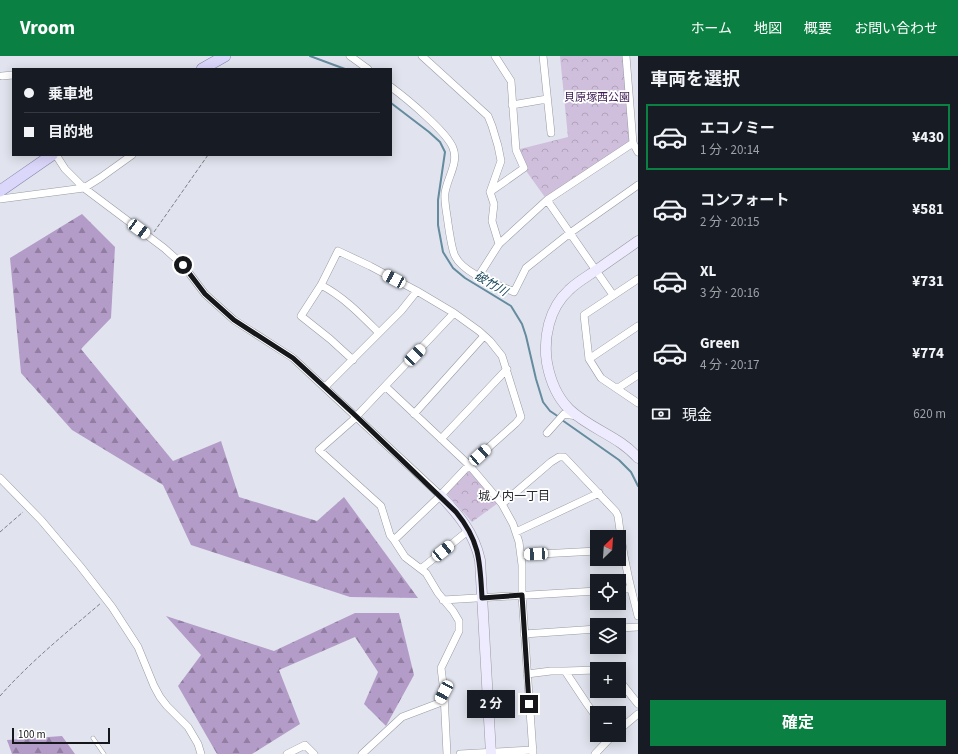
<!DOCTYPE html>
<html lang="ja">
<meta charset="utf-8">
<style>
:root{--surface:#171b24;--page:#20242c;--text:#f1f3f6;--muted:#9ea1a6;--line:#363941;--accent:#0b8043}
body{margin:0;font-family:"Source Sans 3","Noto Sans JP",sans-serif;background:var(--page);color:var(--text);height:100vh;display:flex;flex-direction:column;font-size:15px;white-space:nowrap}
*{box-sizing:border-box;margin:0}
p{font-size:13px;color:var(--muted)}
.icon{flex:none;width:22px;height:22px;fill:none;stroke:currentColor;stroke-width:2;stroke-linecap:round;stroke-linejoin:round}
.map{position:relative;flex:1;overflow:hidden}
.side{display:flex;flex-direction:column;background:var(--surface);width:320px}
.side>*{flex:none}
.hud{position:absolute;left:12px;top:12px;width:380px;height:88px;border-radius:0px;box-shadow:0 2px 10px #0003;display:grid;align-content:center;height:88px;padding:0 12px;background:var(--surface)}
.needle{width:26px;rotate:25deg}
.tools{position:absolute;left:590px;top:474px;display:grid;gap:8px}
.tools a{display:grid;place-items:center;width:36px;height:36px;border-radius:0px;background:var(--surface);box-shadow:0 2px 10px #0003;font-size:20px}
.scale{position:absolute;left:12px;bottom:10px;width:98px;box-sizing:border-box;padding-left:4px;border:2px solid #16171a;border-top:0;font-size:11px;line-height:14px;white-space:nowrap;color:#16171a;-webkit-text-stroke:3px #fff;paint-order:stroke}
.end{position:absolute;width:18px;height:18px;margin:-9px;border:5px solid #16171a;background:#fff;box-shadow:0 0 0 2px #fff}
.from{border-radius:50%}
.bubble{position:absolute;height:28px;border-radius:0px;background:var(--surface);box-shadow:0 2px 10px #0003;font-size:13px;font-weight:700;line-height:28px;text-align:center}
.car{position:absolute;width:12px;height:24px;margin:-12px -6px;border-radius:5px;box-shadow:0 0 3px 1px #0007;background:linear-gradient(#fff 24%,#345 0 40%,#fff 0 76%,#345 0 86%,#fff 0)}
.hud b{display:flex;align-items:center;gap:14px;height:38px;font-size:15px}
.hud b+b{border-top:1px solid var(--line)}
.hud i{width:10px;height:10px;background:var(--text)}
ul{padding:0;list-style:none}
li{display:flex;align-items:center;gap:12px;height:66px;margin:0 8px 6px;padding:0 4px;border:2px solid transparent;border-radius:0px}
li div{flex:1}
li b{display:block;font-size:15px}
li em{font-style:normal;font-weight:700}
li.selected{border-color:var(--accent)}
li>.icon{width:36px;height:36px;stroke-width:1.5}
h2{padding:0 12px;font-size:18px;line-height:48px}
.pay{display:flex;align-items:center;gap:10px;height:44px;padding:0 12px;font-size:15px}
.pay p{margin-inline-start:auto}
.primary-button{display:flex;gap:8px;margin-top:auto;padding:8px 12px}
.primary-button a{flex:1;height:46px;border-radius:0px;background:var(--accent);color:#fff;font-size:16px;font-weight:700;line-height:46px;text-align:center}
header{display:flex;align-items:center;gap:24px;box-sizing:border-box;height:56px;padding:0 20px;background:var(--accent);color:#fff}
header strong{font-size:19px}
nav{display:flex;gap:22px;margin-inline-start:auto;font-size:14px}
main{display:flex;flex:1;min-height:0}
.map>svg:first-child{display:block}
.forest{fill:url(#forest-firs)}
.park{fill:url(#park-crowns)}
.lines{fill:none;stroke-linecap:round;stroke-linejoin:round}
.stream{stroke:#648b9e;stroke-width:2}
.lane-casing{stroke:#979aa3;stroke-width:4.5}
.street-casing{stroke:#979aa3;stroke-width:8}
.secondary-casing{stroke:#979aa3;stroke-width:11}
.primary-casing{stroke:#8683ab;stroke-width:12}
.path{stroke:#7d7f86;stroke-width:1;stroke-dasharray:4 2;stroke-linecap:butt}
.lane{stroke:#fff;stroke-width:3.5}
.street{stroke:#fff;stroke-width:7}
.secondary{stroke:#edebfd;stroke-width:10}
.primary{stroke:#dbd7fb;stroke-width:11}
.route{stroke:#16171a;stroke-width:5}
.labels{text-anchor:middle;dominant-baseline:central;stroke-width:3.5;stroke-linejoin:round;paint-order:stroke}
.park-label{font-size:11px;fill:#3c1c52;stroke:#fff}
.water-label{font-size:12px;font-style:italic;fill:#124154;stroke:#fff}
.neighbourhood-label{font-size:12px;fill:#262930;stroke:#fff}
</style>
<header>
<strong>Vroom</strong>
<nav><a>ホーム</a><a>地図</a><a>概要</a><a>お問い合わせ</a></nav>
</header>
<main>
<div class="map">
<svg width="638" height="698" viewBox="0 0 638 698">
<defs>
<pattern id="forest-firs" width="22" height="20" patternUnits="userSpaceOnUse"><rect width="22" height="20" fill="#b49cc8"/><path d="M5 1l3.5 6h-7zM16 11l3.5 6h-7z" fill="#917ea2"/></pattern>
<pattern id="park-crowns" width="20" height="18" patternUnits="userSpaceOnUse"><rect width="20" height="18" fill="#cfbfdc"/><path d="M2 6a3 3 0 1 1 6 0M12 15a3 3 0 1 1 6 0" fill="none" stroke="#b1a3bc"/></pattern>
</defs>
<rect width="100%" height="100%" fill="#e1e4ee"/>
<!-- forest -->
<path class="forest" d="M82,158l33,33 -4,71 -30,31 92,112 48,-20 18,56 78,24 27,-24 74,101 -68,-1 -159,-52 -28,-60 -91,-55 -51,-57 -11,-115z
M355,557h44l15,62 -28,51 -22,-22 14,-32 -23,-35 -76,33 21,54 -48,30h-35l-39,-68 23,-31 -35,-39 108,35z
M62,680l13,18h-63l-5,-14z"/>
<!-- park -->
<path class="park" d="M560,0h66l8,90 -87,54 -23,-32 -8,-18 52,-13z
M466,416h4l28,31 -26,19 -24,-27 -1,-2z"/>
<g class="lines">
<!-- stream -->
<path class="stream" d="M310,0l35,13
M391,47l38,29 11,10 5,10 -7,48v25l5,27 10,16 12,10 46,28 11,18 4,12 10,43 7,23 7,9 9,6
M562,364l57,40 12,12 7,14"/>
<!-- lane casing -->
<g class="lane-casing">
<path id="lane" d="M93,682l11,16"/>
</g>
<!-- street casing -->
<g class="street-casing">
<path id="street" d="M350,0l18,13
M422,0l66,60 4,10 6,20 3,15 -11,31 4,12 -2,17 7,23
M543,0l8,77
M626,0l7,87 5,9
M2,20l11,-1
M391,31c15,11 56,45 62,61 6,15 -6,30 -8,45 -1,9 2,21 3,30 1,7 4,27 7,33 9,18 41,28 59,36l12,-24 44,-35 68,-48
M512,49l35,-6
M56,99l9,14 19,19 80,60 19,17 22,29 29,26 59,38 147,137
M490,136l34,-24 -8,-18 -5,-69 -16,-25
M0,143l84,-11 16,-10 32,-23
M547,144l66,95
M478,221l21,-33 48,-44 86,-57
M638,223l-54,36 5,44 12,19 37,25
M321,229c23,12 40,30 58,48
M589,303l49,-33
M353,304l-23,-21 -29,-23 20,-31 17,-34 32,15 47,25 37,22 25,18 11,10 12,15 19,61 -5,6 -47,42 -32,34 -43,41
M385,330l84,79 33,39 11,20 6,18 3,23v30l11,159
M325,331l76,-76 16,-20
M618,332l20,-13
M414,358l70,-78
M547,377l17,-19 13,2
M441,383l66,-70
M0,422l41,42 39,46 32,41 26,40 16,39 6,11 7,9 21,21 10,17 3,10
M502,448l49,-42 8,-5h5l52,55 2,4c4,35 11,67 20,100
M516,476l83,-39
M521,499l76,-4
M422,512l47,-38
M619,533h11
M443,544l154,-9
M619,572l19,-1
M524,578l73,-5
M565,615l32,-1
M527,618l24,-3h14l22,33 10,14
M619,624l19,24
M444,638l3,60
M619,674l19,-16
M287,698l18,-9 9,9
M362,698l40,-37 37,-14 5,-11 -3,-24 18,-37v-10l-6,-10 -15,-18 -12,-20 -21,-16 -11,-17 -4,-5 -9,-29 -62,-56 34,-30 101,-107
M460,698l73,-4
M595,698l18,-19"/>
</g>
<!-- secondary casing -->
<g class="secondary-casing">
<path id="secondary" d="M638,185c-13,9 -27,19 -40,28 -10,7 -21,13 -29,21 -20,18 -26,48 -22,73 3,16 10,34 22,46 21,20 50,27 69,49
M440,439c19,20 34,38 40,65l11,194"/>
</g>
<!-- primary casing -->
<g class="primary-casing">
<path id="primary" d="M202,13l23,-13
M0,135l52,-36"/>
</g>
<!-- path -->
<path class="path" d="M154,176l54,-77
M0,476l23,-20
M0,640c30,-34 66,-63 101,-93"/>
<!-- lane -->
<use href="#lane" class="lane"/>
<!-- street -->
<use href="#street" class="street"/>
<!-- secondary -->
<use href="#secondary" class="secondary"/>
<!-- primary -->
<use href="#primary" class="primary"/>
</g>
<g class="lines">
<!-- route -->
<path class="route" d="M183,209l22,29 29,26 59,38 63,58 100,96c24,29 24,50 26,86l40,-3 7,109"/>
</g>
<g class="labels">
<!-- park labels -->
<g class="park-label">
<text x="597" y="41">貝原塚西公園</text>
</g>
<!-- water labels -->
<g class="water-label">
<text transform="translate(491 228) rotate(31)">破竹川</text>
</g>
<!-- neighbourhood labels -->
<g class="neighbourhood-label">
<text x="514" y="440">城ノ内一丁目</text>
</g>
</g>
</svg>
<div class="tools">
<a><svg class="needle" viewBox="-14 -14 28 28"><path d="M0-13l5 13h-10z" fill="#e53935"/><path d="M0 13l5-13h-10z" fill="#9ea1a6"/></svg></a>
<a><svg class="icon" aria-label="locate" viewBox="0 0 24 24"><circle cx="12" cy="12" r="6"/><path d="M12 2v4M12 18v4M2 12h4M18 12h4"/></svg></a>
<a><svg class="icon" aria-label="layers" viewBox="0 0 24 24"><path d="M12 4l9 5-9 5-9-5zM3 14l9 5 9-5"/></svg></a>
<a>+</a>
<a>−</a>
</div>
<div class="scale">100 m</div>
<i class="end from" style="left:183px;top:209px"></i>
<i class="end" style="left:529px;top:648px"></i>
<div class="bubble" style="left:467px;top:634px;width:48px">2 分</div>
<i class="car" style="left:139px;top:173px;rotate:126deg"></i>
<i class="car" style="left:394px;top:223px;rotate:298deg"></i>
<i class="car" style="left:415px;top:299px;rotate:44deg"></i>
<i class="car" style="left:480px;top:399px;rotate:48deg"></i>
<i class="car" style="left:443px;top:495px;rotate:51deg"></i>
<i class="car" style="left:536px;top:498px;rotate:267deg"></i>
<i class="car" style="left:444px;top:636px;rotate:208deg"></i>
<div class="hud">
<b><i class="from"></i>乗車地</b>
<b><i></i>目的地</b>
</div>
</div>
<section class="side">
<h2>車両を選択</h2>
<ul>
<li class="selected"><svg class="icon" aria-label="car" viewBox="0 0 24 24"><path d="M5 17H2v-5l4-1 3-4h7l3 4 3 1v5h-3M9 17h6M6 11h13"/><circle cx="7" cy="17" r="2"/><circle cx="17" cy="17" r="2"/></svg><div><b>エコノミー</b><p>1 分 · 20:14</p></div><em>¥430</em></li>
<li><svg class="icon" aria-label="car" viewBox="0 0 24 24"><path d="M5 17H2v-5l4-1 3-4h7l3 4 3 1v5h-3M9 17h6M6 11h13"/><circle cx="7" cy="17" r="2"/><circle cx="17" cy="17" r="2"/></svg><div><b>コンフォート</b><p>2 分 · 20:15</p></div><em>¥581</em></li>
<li><svg class="icon" aria-label="car" viewBox="0 0 24 24"><path d="M5 17H2v-5l4-1 3-4h7l3 4 3 1v5h-3M9 17h6M6 11h13"/><circle cx="7" cy="17" r="2"/><circle cx="17" cy="17" r="2"/></svg><div><b>XL</b><p>3 分 · 20:16</p></div><em>¥731</em></li>
<li><svg class="icon" aria-label="car" viewBox="0 0 24 24"><path d="M5 17H2v-5l4-1 3-4h7l3 4 3 1v5h-3M9 17h6M6 11h13"/><circle cx="7" cy="17" r="2"/><circle cx="17" cy="17" r="2"/></svg><div><b>Green</b><p>4 分 · 20:17</p></div><em>¥774</em></li>
</ul>
<div class="pay"><svg class="icon" aria-label="cash" viewBox="0 0 24 24"><path d="M3 7h18v10H3z"/><circle cx="12" cy="12" r="2"/></svg>現金<p>620 m</p></div>
<div class="primary-button"><a>確定</a></div>
</section>
</main>
